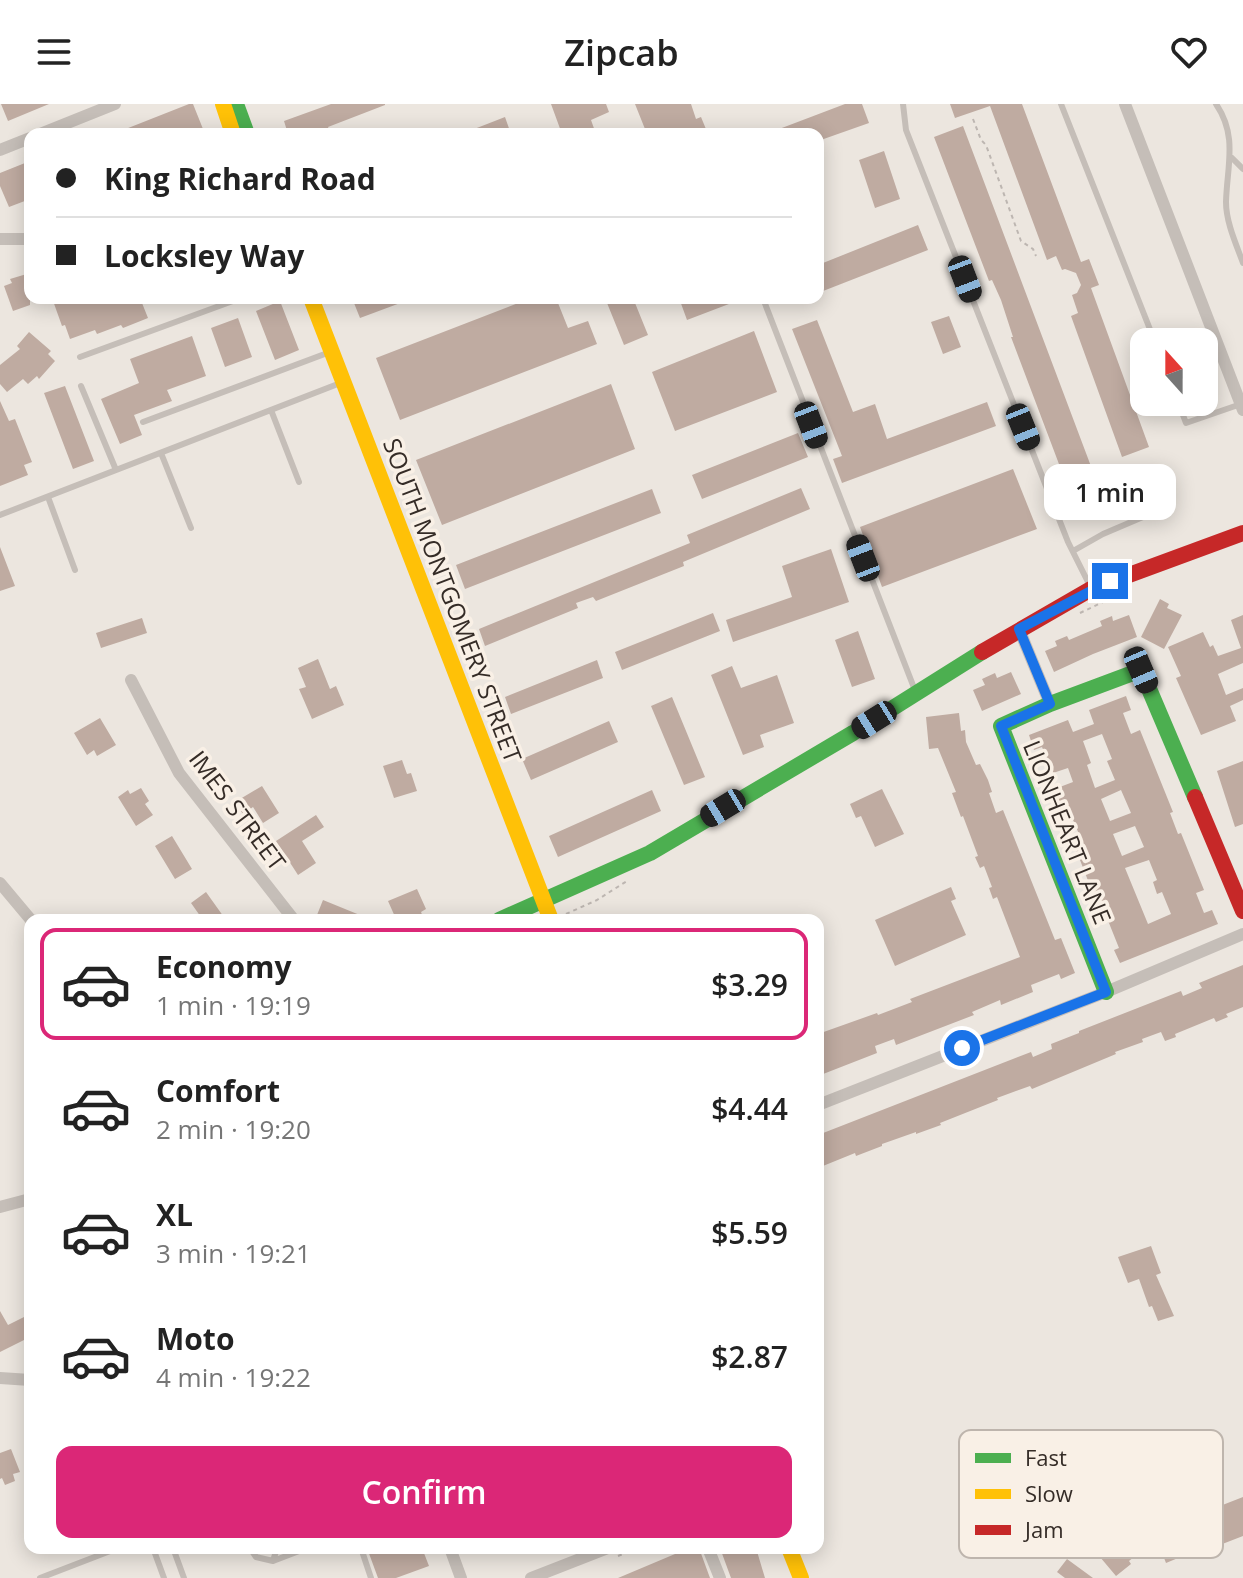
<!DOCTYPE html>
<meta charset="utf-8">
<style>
:root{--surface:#fff;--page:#f6f6f6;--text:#222;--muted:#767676;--line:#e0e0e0;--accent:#db2777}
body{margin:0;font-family:"Open Sans",sans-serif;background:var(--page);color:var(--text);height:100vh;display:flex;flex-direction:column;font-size:30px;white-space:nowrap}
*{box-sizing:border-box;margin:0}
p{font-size:26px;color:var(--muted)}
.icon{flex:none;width:44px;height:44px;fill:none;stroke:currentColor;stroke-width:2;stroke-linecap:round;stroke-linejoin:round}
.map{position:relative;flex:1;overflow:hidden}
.side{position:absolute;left:24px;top:810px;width:800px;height:640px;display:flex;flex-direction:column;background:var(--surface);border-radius:16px;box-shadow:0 4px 20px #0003}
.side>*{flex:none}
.top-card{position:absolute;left:24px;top:24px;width:800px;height:176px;border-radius:16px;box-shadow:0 4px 20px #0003;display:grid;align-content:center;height:176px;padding:0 32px;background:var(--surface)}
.needle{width:52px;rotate:339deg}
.controls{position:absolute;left:1130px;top:224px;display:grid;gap:16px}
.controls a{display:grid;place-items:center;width:88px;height:88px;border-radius:16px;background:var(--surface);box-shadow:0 4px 20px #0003;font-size:40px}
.end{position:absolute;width:36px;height:36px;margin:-18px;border:10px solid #1a73e8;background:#fff;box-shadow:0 0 0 4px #fff}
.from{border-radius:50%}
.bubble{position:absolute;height:56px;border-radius:16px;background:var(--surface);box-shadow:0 4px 20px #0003;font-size:26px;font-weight:600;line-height:56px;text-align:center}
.car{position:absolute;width:24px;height:48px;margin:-24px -12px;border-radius:10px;box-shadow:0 0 6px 2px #0007;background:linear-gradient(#222 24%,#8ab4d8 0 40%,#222 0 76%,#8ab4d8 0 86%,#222 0)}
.top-card b{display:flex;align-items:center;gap:28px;height:76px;font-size:30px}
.top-card b+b{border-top:2px solid var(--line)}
.top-card i{width:20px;height:20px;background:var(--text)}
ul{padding:14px 0 0;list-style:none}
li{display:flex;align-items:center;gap:24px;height:112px;margin:0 16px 12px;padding:0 16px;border:4px solid transparent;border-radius:16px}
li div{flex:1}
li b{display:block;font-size:30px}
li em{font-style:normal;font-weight:600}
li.current{border-color:var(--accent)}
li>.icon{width:72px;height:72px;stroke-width:1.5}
.cta{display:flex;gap:16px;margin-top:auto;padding:16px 32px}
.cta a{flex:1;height:92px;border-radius:16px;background:var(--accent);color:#fff;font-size:32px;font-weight:600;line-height:92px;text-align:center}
header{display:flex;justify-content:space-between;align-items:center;height:104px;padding:0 32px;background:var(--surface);font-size:36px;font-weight:600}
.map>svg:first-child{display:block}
.building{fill:#bfaba1;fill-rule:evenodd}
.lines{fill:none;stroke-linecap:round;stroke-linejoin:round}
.path{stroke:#bdb6b1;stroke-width:2;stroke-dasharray:4 4;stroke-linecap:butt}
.lane{stroke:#c5beb8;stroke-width:6}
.street{stroke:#c5beb8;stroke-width:12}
.fast{stroke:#4caf50;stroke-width:16}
.slow{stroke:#ffc107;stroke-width:16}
.jam{stroke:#c62828;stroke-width:16}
.route{stroke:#1a73e8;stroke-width:10}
.labels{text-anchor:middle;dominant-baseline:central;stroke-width:7;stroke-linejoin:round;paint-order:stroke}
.street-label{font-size:24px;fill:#352c27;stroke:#f9f0e6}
.key{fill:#f9f0e6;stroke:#beb5ad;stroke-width:2}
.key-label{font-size:22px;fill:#352c27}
</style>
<header><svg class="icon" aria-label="menu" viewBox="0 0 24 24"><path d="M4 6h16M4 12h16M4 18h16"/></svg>Zipcab<svg class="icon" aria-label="heart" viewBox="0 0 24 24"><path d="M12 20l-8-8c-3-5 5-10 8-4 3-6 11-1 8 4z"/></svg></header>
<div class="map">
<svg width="1243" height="1474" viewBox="0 0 1243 1474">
<rect width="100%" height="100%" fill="#ece6df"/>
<!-- building -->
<path class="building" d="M1,0h48l-41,17z
M189,0h4l12,30h-92z
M331,0h54v1l-57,22 3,7h-43l-4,-13z
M551,0h55l3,8 -18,8 5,14h-34z
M635,0h56l5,15 5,-2 7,17h-61z
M845,0h17l7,19 -51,18v-7h-52z
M950,0h72l59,158 8,-3 10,26 -8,3 58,159 -27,10 -51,-141 7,-3 -6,-18 5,-2 4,-8 -5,-12 -11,-4 -3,1 -6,-14 -9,4 -57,-154 -35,12z
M505,13l6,17h-47v-1z
M963,22l129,343 -27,11 -54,-143h2l-12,-37 -9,-20 -3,1 -55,-144z
M884,47l16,48 -25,9 -16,-48z
M30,57v38l-21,8 -9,-21v-13z
M918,121l10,25 -110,43v-28z
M30,169v32l-17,6 -9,-25 8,-3 -2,-4z
M52,194h88l8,20 -25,10 -2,-3 -24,9 -2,-4 -25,9 -5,-14 -3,1z
M352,194h58l1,1 -51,19z
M531,194h25l12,30 20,-7 9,23 -197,76 -24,-62z
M605,194h28l15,37 -24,10z
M679,194h63v1l-55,21z
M280,197l19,49 -24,10 -19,-49z
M949,212l12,31 -18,7 -12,-32z
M238,214l14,39 -27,10 -14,-39z
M817,216l36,92 22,-8 12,35 100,-37 9,24 -154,57 -9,-24 9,-3 -50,-127z
M754,227l23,61 -102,39 -23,-59z
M29,228l22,19 -3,3 7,7 -16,18 -2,-3 -9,8 -5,-5 -16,13 -7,-8v-19l20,-16 -3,-3z
M192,232l14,40 -39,14 5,11 -38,14 8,20 -22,9 -19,-45 38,-16 -9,-24z
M611,280l24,65 -193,76 -26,-65z
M65,282l29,75 -21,8 -29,-76z
M0,297l9,20 6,-2 17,43 -8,3 4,10 -28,11z
M798,329l10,24 -106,42 -10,-24z
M1133,361l11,28 -41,16 -11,-28z
M1013,365l24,60 -155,58 -22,-60z
M801,384l9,21 -127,53 1,4 -88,35 -3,-4 -17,6 2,5 -93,38 -6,-17 211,-86 -3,-8z
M652,385l9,24 -196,76 -9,-24z
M0,443l15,39 -15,5z
M831,445l18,53 -116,40 -7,-22 66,-23 -10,-31z
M1160,495l9,5 -2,4 15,7 -18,34 -23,-12z
M713,509l7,18 -98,39 -7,-18z
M1129,511l8,22 -44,17 -39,18 -9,-21 12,-5 -2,-5 12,-5 2,4 33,-14 -2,-5 12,-5 1,5z
M1243,511v48l-25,11 8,21 17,-7v12l-13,6 6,15 -35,14 -25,-57 5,-2 -13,-29 35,-15 7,15 3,-2 5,11 23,-8 -10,-28z
M142,514l5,15 -46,15 -5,-15z
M858,527l17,48 -23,8 -17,-47z
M318,555l12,30 6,-3 8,19 -32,14 -13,-30 7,-2 -8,-19z
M597,556l6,18 -92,36 -6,-17z
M732,562l9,22 36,-13 17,48 -34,12 4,12 -21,8 -32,-80z
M1011,568l10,22 -39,17 -9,-21 12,-5 -3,-6 13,-6 2,5z
M1126,592l5,14 -8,3 8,21 9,-4 33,82 -3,1 8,21 3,-1 23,57 -8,3 8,20 8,-3 6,14 -98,39 -6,-13 5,-2 -12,-30 -4,1 -32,-82 8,-3 -9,-21 -7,3 -11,-26 21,-8 -5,-14 -15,5 -11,-26 -8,3 -5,-15 39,-15 5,12 21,-8 -5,-14zM1102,630l10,25 -5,2 8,19 -20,8 -8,-23 4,-2 -8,-22zM1121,686l10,23 -21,8 -9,-22zM1135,722l9,21 -22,9 -9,-22zM1149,756l8,20 -4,2 4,12 5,-2 9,22 -23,10 -23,-56z
M672,593l33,80 -21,8 -33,-79z
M959,609l2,18 4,-1 1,12 10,23 4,-1 8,16 4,12 -3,1 7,20 7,-3 52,130 6,-2 14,35 -14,6 -2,-5 -28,11 2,7 -32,13 -1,-5 -28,12 2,3 -78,30 -2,-6 -19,7 2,7 -59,23v-42l59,-21 1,2 34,-13 -2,-3 110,-42 -23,-60 -4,2 -4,-11 3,-1 -8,-21 -4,2 -5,-11 3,-1 -15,-40 -2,1 -9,-24 4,-1 -18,-44 -9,1 -3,-32z
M100,614l16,27 -19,11 -3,-6 -7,5 -13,-22z
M609,617l9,21 -87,38 -9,-21z
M402,656l5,14 4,-1 6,18 -23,7 -11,-32z
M1243,657v63l-8,3 -18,-56z
M262,682l17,27 -16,10 -10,-16 -10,7 -8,-12z
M141,684l8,13 -4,3 8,11 -17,11 -18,-29 10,-7 2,4z
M882,685l22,45 -29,13 -14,-31 -5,2 -6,-14z
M652,686l9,21 -103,46 -9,-21z
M316,711l8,12 -22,14 14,22 -18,12 -22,-34z
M172,732l20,33 -17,10 -20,-33z
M951,783l5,12 -5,2 15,34 -71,31 -20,-46z
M417,785l9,20 -5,3 3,8h-18l-1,-4 -9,3 -8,-18z
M206,788l20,28h-23l-12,-17z
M323,796l49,20h-57z
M1243,861v42l-17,7 2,3 -12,5 -2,-4 -39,16 1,3 -11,4 -4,-9 -19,7 1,3 -28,10 1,2 -84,35 -2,-3 -33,12 1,2 -58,23 1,2 -25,9v-2l-34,12v2l-26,10 -1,-3 -37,15v-33l213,-83 2,5 19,-8 -1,-5 28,-11v-2l102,-40 2,5 19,-8 -3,-5z
M1151,1142l10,27 -5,2 18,41 -16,5 -6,-15 -3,1 -10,-28 -11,4 -10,-26z
M0,1207l8,14 22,-11v23l-30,15z
M11,1345l9,23 -7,2 2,7 -10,4 -3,-7 -2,1v-26z
M1243,1393v39l-31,12 2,3 -17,6 -2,-6 -29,12 -12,-31 13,-5 -2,-4 13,-5 1,4z
M1112,1423l10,13 5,-4 13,16 -11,9 2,3 -15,12 -16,-19 10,-8 -10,-13z
M367,1444h55l7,18 -33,12h-18z
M673,1444h26l11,30h-92l57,-24z
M720,1444h36l9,30h-34z
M1067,1455l26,19h-28l-8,-6z"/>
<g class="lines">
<!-- path -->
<path class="path" d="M973,15l8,21 5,5 35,96 12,8 3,7
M401,26l2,4
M1080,509l27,-13
M566,810l31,-14 30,-19
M618,1452l20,-8"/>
<!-- lane -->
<path class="lane" d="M903,0l3,26 162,412 23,46
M1061,0l94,238
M1216,0c22,32 11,62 10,98 0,20 10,42 17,61
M1232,54l11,11
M764,197l152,392
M80,253l161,-59
M81,282l35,84
M1178,298l8,21 55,-19
M271,306l28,72
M143,318l187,-70
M161,349l30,75
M48,393l27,73
M0,411l343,-133
M1073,447l30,-17 54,-23
M153,1444l11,30
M173,1444l11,30
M250,1444l6,9 17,4 34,-13
M361,1444l10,30
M273,1457l4,-13
M40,1474l78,-30"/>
<!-- street -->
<path class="street" d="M1125,0l118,306
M40,30l75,-30
M0,46l30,-12
M0,135h30
M1019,525l31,75
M131,576l48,93 115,147
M0,779l31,37
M818,1001l288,-113 137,-58
M0,1103l30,-8
M0,1274l30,2
M450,1444l11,30
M708,1444l12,30
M531,1474l77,-30"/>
<!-- fast -->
<path class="fast" d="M236,0l11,30
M499,816l151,-67 203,-120 129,-81
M1106,888l-105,-266 49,-22 91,-34 54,127"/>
<!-- slow -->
<path class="slow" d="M223,0l10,30
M311,194l240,622
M789,1444l12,30"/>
<!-- jam -->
<path class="jam" d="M982,548l109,-63 152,-56
M1195,693l48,114"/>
</g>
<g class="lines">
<!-- route -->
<path class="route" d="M962,944l144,-56 -105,-266 49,-22 -31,-75 91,-48"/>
</g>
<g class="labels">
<!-- street labels -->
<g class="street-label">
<text transform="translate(453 496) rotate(69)">SOUTH MONTGOMERY STREET</text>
<text transform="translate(238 706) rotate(53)">IMES STREET</text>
<text transform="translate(1068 728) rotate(68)">LIONHEART LANE</text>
</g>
</g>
<!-- legend -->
<rect x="959" y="1326" width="264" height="128" rx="12" class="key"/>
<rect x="975" y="1349" width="36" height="10" fill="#4caf50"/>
<rect x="975" y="1385" width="36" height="10" fill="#ffc107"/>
<rect x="975" y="1421" width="36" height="10" fill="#c62828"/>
<g class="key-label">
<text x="1025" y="1362">Fast</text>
<text x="1025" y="1398">Slow</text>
<text x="1025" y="1434">Jam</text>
</g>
</svg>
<div class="controls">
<a><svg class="needle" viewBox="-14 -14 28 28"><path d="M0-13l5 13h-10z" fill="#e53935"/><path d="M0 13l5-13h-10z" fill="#767676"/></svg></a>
</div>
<i class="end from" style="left:962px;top:944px"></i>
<i class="end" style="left:1110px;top:477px"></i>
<div class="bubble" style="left:1044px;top:360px;width:132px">1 min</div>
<i class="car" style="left:965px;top:175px;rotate:159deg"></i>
<i class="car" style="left:811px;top:321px;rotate:159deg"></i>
<i class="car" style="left:1023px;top:323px;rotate:158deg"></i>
<i class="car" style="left:863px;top:454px;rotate:339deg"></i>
<i class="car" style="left:1141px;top:566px;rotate:157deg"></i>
<i class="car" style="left:874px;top:616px;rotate:238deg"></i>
<i class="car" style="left:723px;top:704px;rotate:239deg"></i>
<div class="top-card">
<b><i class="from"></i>King Richard Road</b>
<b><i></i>Locksley Way</b>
</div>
<section class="side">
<ul>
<li class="current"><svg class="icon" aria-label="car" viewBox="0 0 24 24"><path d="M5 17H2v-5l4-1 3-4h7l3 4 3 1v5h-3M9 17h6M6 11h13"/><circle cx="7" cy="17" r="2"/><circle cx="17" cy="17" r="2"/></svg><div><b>Economy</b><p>1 min · 19:19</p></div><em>$3.29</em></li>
<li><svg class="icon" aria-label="car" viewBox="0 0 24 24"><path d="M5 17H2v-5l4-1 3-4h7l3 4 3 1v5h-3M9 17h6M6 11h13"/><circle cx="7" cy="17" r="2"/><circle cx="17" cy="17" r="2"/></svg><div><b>Comfort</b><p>2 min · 19:20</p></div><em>$4.44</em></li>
<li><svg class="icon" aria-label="car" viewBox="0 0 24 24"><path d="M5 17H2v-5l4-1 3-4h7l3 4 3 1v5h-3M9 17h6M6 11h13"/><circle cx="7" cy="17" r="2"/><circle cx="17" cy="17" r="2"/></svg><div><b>XL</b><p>3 min · 19:21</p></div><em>$5.59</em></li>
<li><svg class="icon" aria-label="car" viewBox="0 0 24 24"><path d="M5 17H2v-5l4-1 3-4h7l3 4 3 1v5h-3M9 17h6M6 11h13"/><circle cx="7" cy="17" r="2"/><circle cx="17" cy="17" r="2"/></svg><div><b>Moto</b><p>4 min · 19:22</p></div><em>$2.87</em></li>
</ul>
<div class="cta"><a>Confirm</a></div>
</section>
</div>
